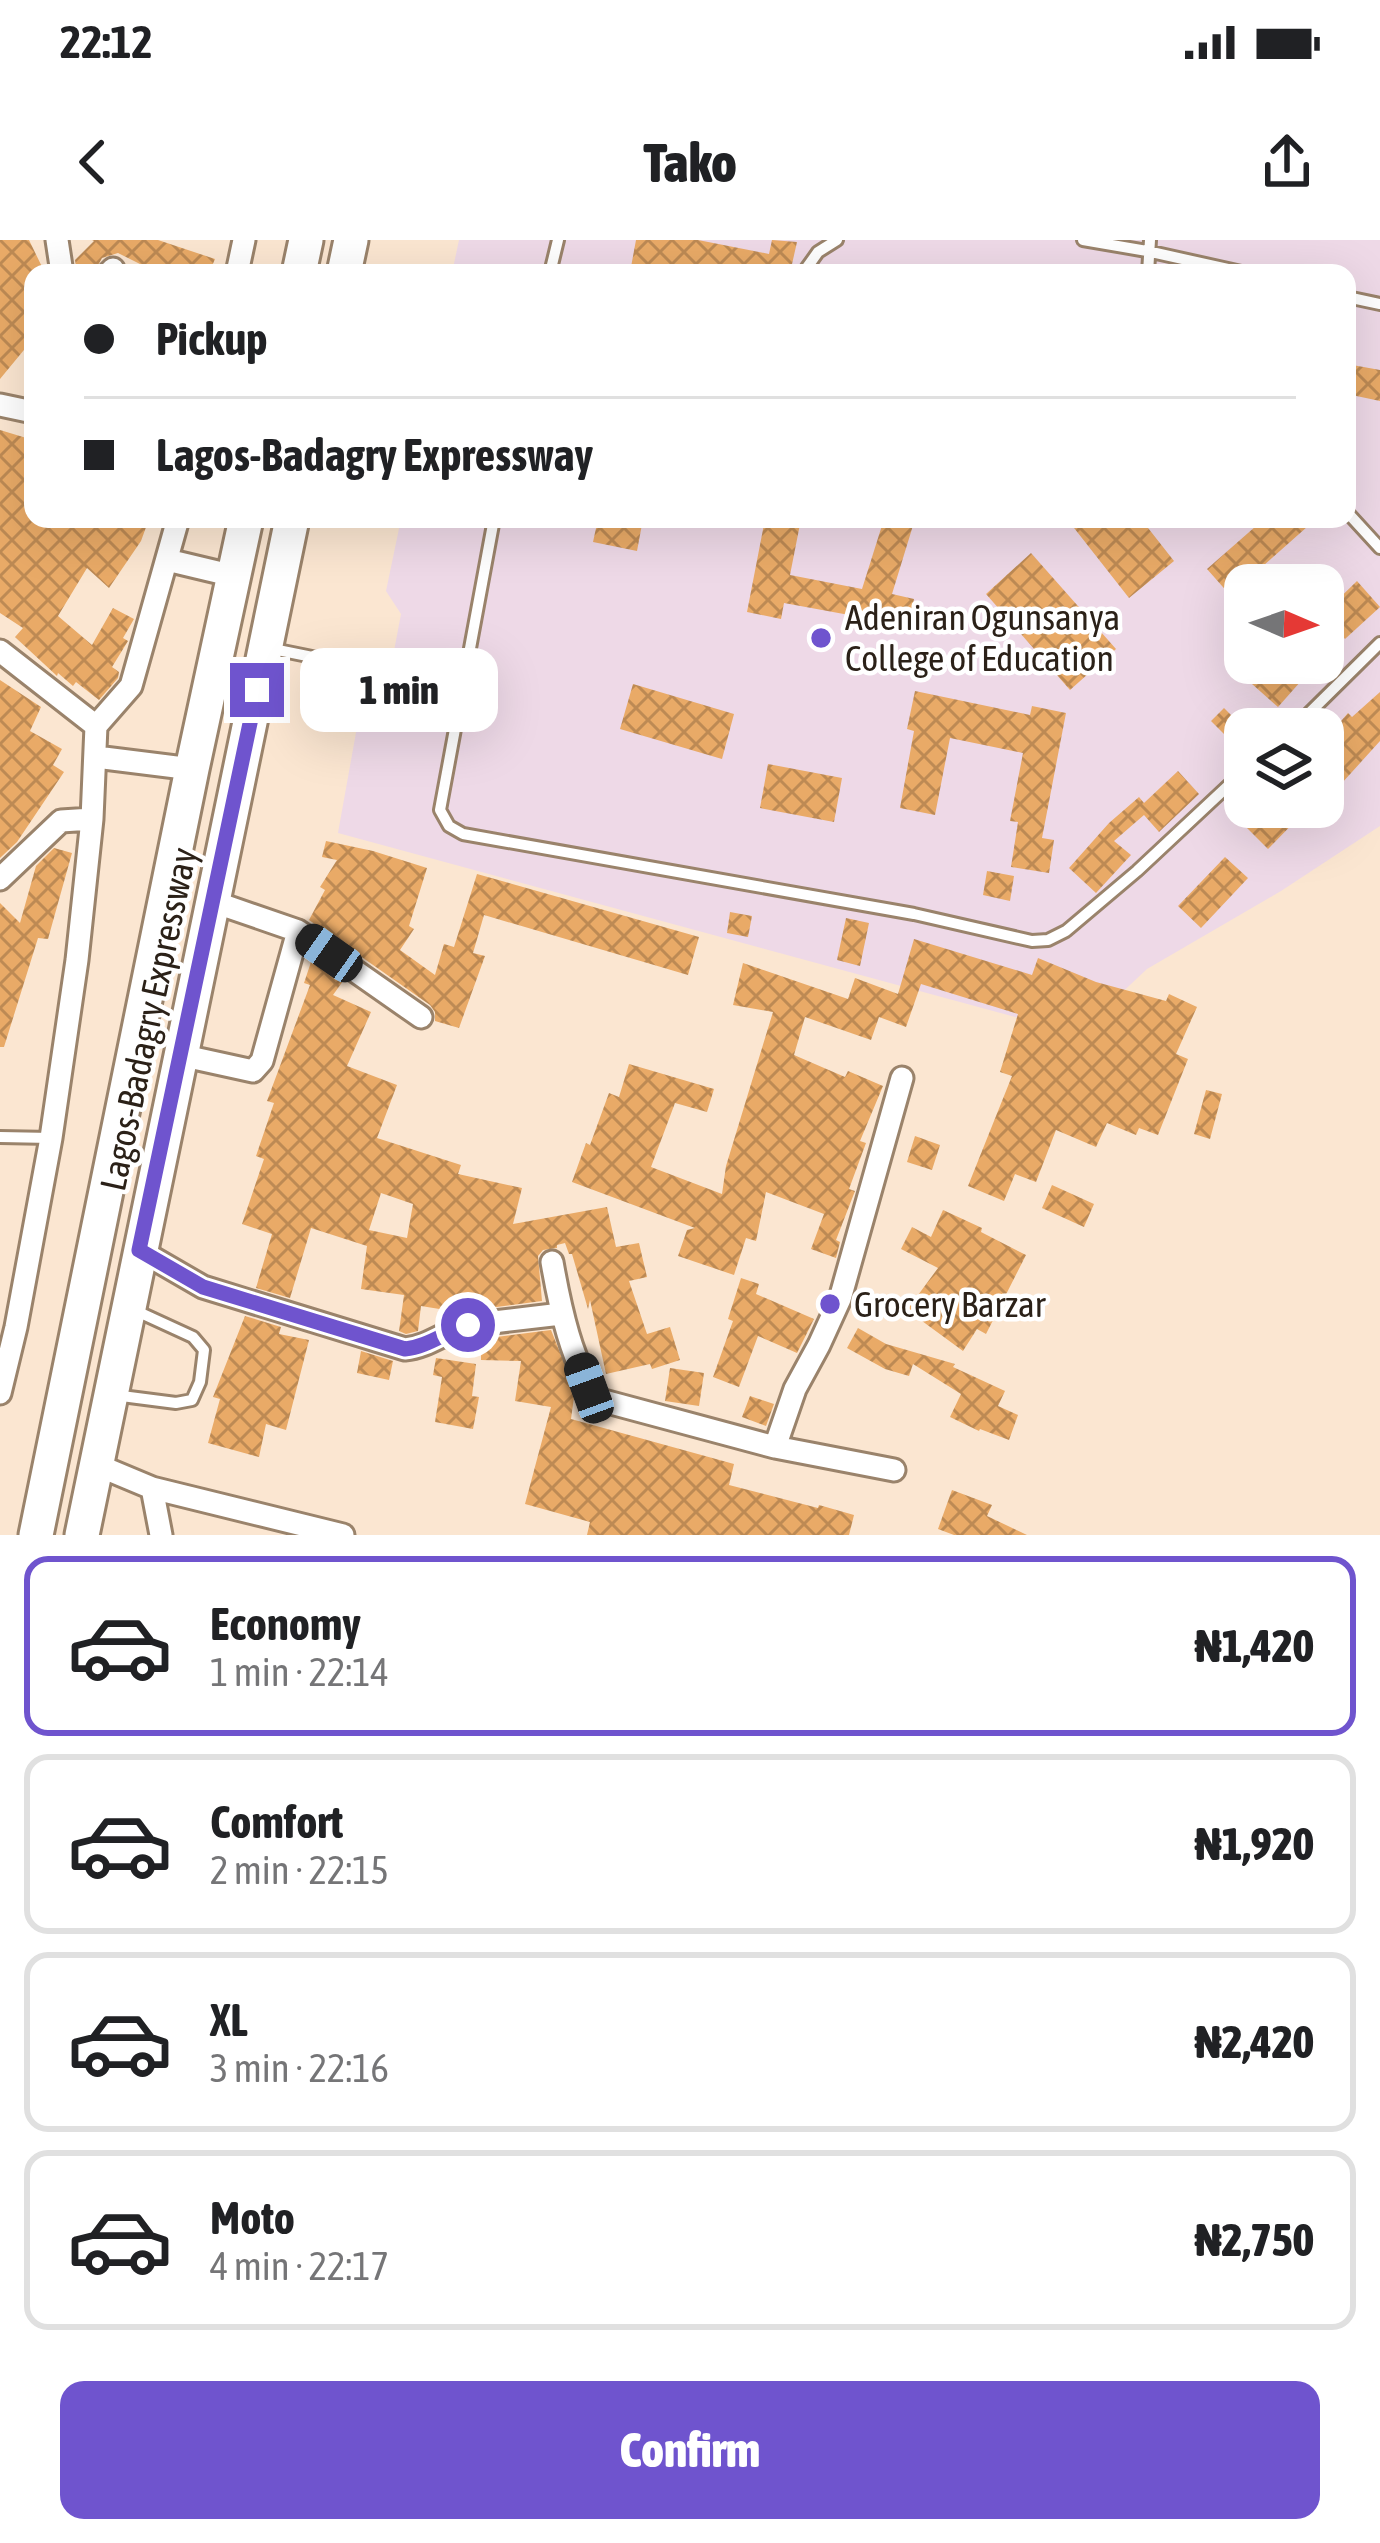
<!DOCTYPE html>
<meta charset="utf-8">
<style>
:root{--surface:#fff;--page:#f6f6f6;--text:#202124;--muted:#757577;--line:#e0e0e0;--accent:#6f54ce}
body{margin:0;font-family:"Asap Condensed",sans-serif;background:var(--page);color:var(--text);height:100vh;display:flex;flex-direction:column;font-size:45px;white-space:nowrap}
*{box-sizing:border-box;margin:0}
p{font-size:39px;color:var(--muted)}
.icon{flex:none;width:66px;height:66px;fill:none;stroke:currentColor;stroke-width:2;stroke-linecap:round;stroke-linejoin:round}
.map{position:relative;height:1295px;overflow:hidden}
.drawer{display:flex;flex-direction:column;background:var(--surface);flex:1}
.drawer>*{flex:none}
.banner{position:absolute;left:24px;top:24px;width:1332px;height:264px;border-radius:24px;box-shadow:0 12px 48px #0002;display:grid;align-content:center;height:264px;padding:0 60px;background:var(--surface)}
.needle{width:78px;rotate:92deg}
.fabs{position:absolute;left:1224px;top:324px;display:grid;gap:24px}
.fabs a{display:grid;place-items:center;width:120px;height:120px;border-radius:24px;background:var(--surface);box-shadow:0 12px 48px #0002;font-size:60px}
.end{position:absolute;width:54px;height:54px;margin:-27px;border:15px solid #6f54ce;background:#fff;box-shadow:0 0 0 6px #fff}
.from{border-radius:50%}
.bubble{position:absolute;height:84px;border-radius:24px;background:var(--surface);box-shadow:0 12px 48px #0002;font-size:39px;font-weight:800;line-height:84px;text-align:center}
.car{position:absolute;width:36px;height:72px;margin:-36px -18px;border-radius:15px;box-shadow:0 0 9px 3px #0007;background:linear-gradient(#222 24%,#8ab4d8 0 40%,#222 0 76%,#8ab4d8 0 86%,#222 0)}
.banner b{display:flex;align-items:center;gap:42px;height:114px;font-size:45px}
.banner b+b{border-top:3px solid var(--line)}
.banner i{width:30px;height:30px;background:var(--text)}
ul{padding:21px 0 0;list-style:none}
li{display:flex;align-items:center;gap:36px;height:180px;margin:0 24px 18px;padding:0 36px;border:6px solid var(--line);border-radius:24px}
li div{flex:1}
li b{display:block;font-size:45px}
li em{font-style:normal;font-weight:800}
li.active{border-color:var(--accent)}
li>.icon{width:108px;height:108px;stroke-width:1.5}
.action{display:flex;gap:24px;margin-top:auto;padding:24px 60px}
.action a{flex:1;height:138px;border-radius:24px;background:var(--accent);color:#fff;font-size:48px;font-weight:800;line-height:138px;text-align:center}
.status{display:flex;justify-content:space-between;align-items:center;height:84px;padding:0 60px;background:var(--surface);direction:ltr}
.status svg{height:33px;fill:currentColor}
header{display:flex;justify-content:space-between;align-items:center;height:156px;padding:0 60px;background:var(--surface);font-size:54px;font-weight:800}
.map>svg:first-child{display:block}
.education{fill:#eed9e7;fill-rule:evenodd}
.building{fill:url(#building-cross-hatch);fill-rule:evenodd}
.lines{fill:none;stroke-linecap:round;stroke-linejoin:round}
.service-casing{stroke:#9a836b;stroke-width:16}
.minor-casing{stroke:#9a836b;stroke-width:27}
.trunk-casing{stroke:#9a836b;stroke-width:39}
.service{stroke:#fff;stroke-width:10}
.minor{stroke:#fff;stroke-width:21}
.trunk{stroke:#fff;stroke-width:33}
.route{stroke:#6f54ce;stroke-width:15}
.poi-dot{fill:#6f54ce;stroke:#fff;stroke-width:4.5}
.labels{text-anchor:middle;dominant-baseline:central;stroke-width:9;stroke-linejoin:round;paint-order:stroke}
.poi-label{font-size:36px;fill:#2b2118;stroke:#fff;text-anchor:start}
.street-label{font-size:36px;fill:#2b2118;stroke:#fff}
</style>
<div class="status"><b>22:12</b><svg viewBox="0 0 49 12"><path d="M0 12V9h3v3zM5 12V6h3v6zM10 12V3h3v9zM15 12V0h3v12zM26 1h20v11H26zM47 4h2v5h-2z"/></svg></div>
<header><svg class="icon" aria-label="back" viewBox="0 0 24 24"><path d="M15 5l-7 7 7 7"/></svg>Tako<svg class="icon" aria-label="share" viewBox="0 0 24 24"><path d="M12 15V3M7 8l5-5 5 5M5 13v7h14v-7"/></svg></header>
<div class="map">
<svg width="1380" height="1295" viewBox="0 0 1380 1295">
<defs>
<pattern id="building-cross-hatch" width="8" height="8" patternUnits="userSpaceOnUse" patternTransform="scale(3)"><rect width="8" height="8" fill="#e9aa67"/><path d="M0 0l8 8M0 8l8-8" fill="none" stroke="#bd8a54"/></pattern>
</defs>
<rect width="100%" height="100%" fill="#fbe6d1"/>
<!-- education -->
<path class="education" d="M459,0h921v586l-99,65 -134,78 -33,31 -29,36 -747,-203 19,-106 19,-10 14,-45 11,-58 -15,-23 15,-72h946v-246h-895zM1245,345h78v78h-78zM1245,489h78v78h-78z"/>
<!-- building -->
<path class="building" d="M0,0h29l16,33h-12v66l-33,40z
M92,0h66l57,19 -6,14h-62l1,-5 -30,-15 -16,5 -8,15h-17l-2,-13 19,-19z
M636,0h62l71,14 3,-14 25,2 -7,31h-132l-27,-6z
M1347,124l33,6v31l-33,-7z
M0,190l33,10v79h116l-8,22 -32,47 -22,-20 -29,48 34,29 21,-37 21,11 -11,19 5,3 -16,26 7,5 -1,6 -19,22 -23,-18 -3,4 -15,-13 -1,3 -42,-39 8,-9 -23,-15z
M598,279h45l-6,32 -44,-9z
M765,279h36l-11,56 72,14 22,-70h31l-23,75 22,5 -5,27 -125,-23 -3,16 -34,-7z
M1067,279h74l33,42 -45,37z
M1264,279h52l-86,76 -23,-26z
M1031,313l85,96 -46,41 -84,-96z
M1357,341l23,26 -35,32 -22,-25z
M1271,423h46l-39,44 -26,-23z
M0,440l41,27 -11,24 32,18 -9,16 11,7 -47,70 -17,16z
M633,444l101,30 -12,45 -102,-30z
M915,451l115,24 2,-9 34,7 -24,125 12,2 -5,33 -38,-6 7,-45 -8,-1 13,-68 -73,-15 -15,77 -35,-7 14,-77 -7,-2z
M1380,452v49l-57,63v-62l25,-29 4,4z
M1224,468l21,21 -11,15 -23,-23z
M768,524l74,14 -8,44 -74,-14z
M1178,531l21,23 -40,38 -15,-17 -30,26 17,14 -35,38 -27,-25 40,-45 30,-26 5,6z
M1267,567h42l-41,42 -21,-21z
M326,601l47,10 54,17 -18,58 5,3 -14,21 35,25 9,-31 10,3 23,-73 222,63 -11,38 -204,-60 -11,38 12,3 -26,72 -24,-7v-9l-5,-7 -121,-85 16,-30 -5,-3 17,-27 -15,-3z
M54,608l18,5 -24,86 -10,-1 -34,109h-4v-144l20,20 16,-57z
M1225,617l23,21 -47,50 -23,-22z
M987,631l27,5 -4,25 -27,-6z
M730,672l22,4 -4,21 -21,-4z
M846,678l23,5 -9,43 -23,-6z
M914,699l118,36 6,-17 58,24 70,19 3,-7 28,13 -21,47 12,5 -30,76 -19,-7 -3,7 -29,-12 -11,24 -40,-17 -20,52 -21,-8 -11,27 -36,-15 44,-110 -12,-4 18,-58 -97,-30 -15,43 -27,-10 -8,23 -66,-23 -11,38 51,22 3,-6 35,15 -23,55 6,2 -17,46 6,2 -19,49 4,2 -4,16 -25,-9 13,-35 -58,-22 -10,49 -10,-3 -12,37 -56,-19 9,-26 8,-2 -123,-46 14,-39 4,2 19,-52 10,4 10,-33 85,25 -7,23 -32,-9 -24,64 71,27 4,-28 47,-154 -40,-7 10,-42 105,36 7,-21 43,16z
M312,719l31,22 -10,14 38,17 -24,54 50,19 -20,53 84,27 -3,9 64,14 -9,36 94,-17 9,40 23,-4 8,34 -18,4 18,53 23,-7 10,33 -28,9 -2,-5 -44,10 -16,-74 -2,9 -16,-55h-3l-4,-11 -8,2v3l-14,2 -5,6 4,45 -84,11 -37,-6 -3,25 -12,3 -7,-3 5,-36 -43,-6 6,-43 -56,-18 -21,70 -34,-10 16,-54 -30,-10 22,-65 -8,-3 18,-53 -7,-2 43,-116 -6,-2zM381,953l32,11 -6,34 -38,-8z
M1206,850l16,4 -12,45 -16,-5z
M915,896l25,9 -8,25 -25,-8z
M1052,945l42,19 -10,23 -42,-19z
M943,970l39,18 -1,4 45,23 -40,79 -9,-5 -14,22 -56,-41 31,-42 -37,-19 11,-22 19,10z
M741,1038l18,6 -3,10 58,25 -17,34 -39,-17 -19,51 -26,-10 20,-56 -5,-2z
M245,1076l36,11 -2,7 30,6 -23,90 -20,-6 -7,33 -51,-14 12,-44 -7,-2z
M858,1088l28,16 69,20 -2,3 52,24 -7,15 20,9 -9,25 -29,-11 -1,2 -29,-14 11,-23 -48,-30 -4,12 -24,-7 -38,-21z
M551,1090l24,60 -4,29 163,45 -5,21 89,23 1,-3 35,10 -5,20h-262l3,-13 -65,-18 26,-97 -36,-6 6,-40 -40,-1v-21z
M361,1111l32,10 -4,19 -32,-7z
M436,1118l40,6 -4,32 7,1 -6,32 -38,-7 7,-45 -9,-2z
M670,1128l34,5 -5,33 -34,-5z
M750,1156l24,8 -8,22 -24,-9z
M952,1250l40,15 -5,11 40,19h-73l-16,-6z"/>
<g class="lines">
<!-- service casing -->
<g class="service-casing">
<path id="service" d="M1083,0l64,11 99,22
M550,33l8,-33
M803,33l15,-21 19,-12
M1148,33l2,-33
M1347,57l33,7
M1347,272l33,36
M494,279l-54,291 9,16 14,8 451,80 118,27 16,-1 18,-9 71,-60 108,-101
M268,408l197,40
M1293,489l87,-86
M0,897l51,1
M114,1155l62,8 16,-3 8,-18 4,-32 -11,-13 -61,-28"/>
</g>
<!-- minor casing -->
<g class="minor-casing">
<path id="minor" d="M57,0l5,33
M109,33l4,-4
M237,33l7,-33
M0,165l33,7
M167,320l67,16
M0,411l96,75
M96,517l96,12
M0,639l61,-58 31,-2
M298,691l123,86
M180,815l73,16 9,-10 36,-130 -84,-29
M139,1010l64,37 202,62c23,-2 41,-18 63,-24l93,-11
M552,1022c7,40 20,107 48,138l175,47 20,-58 24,-44 21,-46 62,-221
M0,1153l16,-66 35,-189 26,-178 15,-141 4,-93 35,-40 47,-167
M775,1207l119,23
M97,1225l55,23 191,47
M152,1248l9,47"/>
</g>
<!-- trunk casing -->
<g class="trunk-casing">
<path id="trunk" d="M299,33l7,-33
M344,33l7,-33
M36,1295l156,-766 54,-250
M82,1295l210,-1016"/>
</g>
<!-- service -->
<use href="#service" class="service"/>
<!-- minor -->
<use href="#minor" class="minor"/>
<!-- trunk -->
<use href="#trunk" class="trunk"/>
</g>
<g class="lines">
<!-- route -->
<path class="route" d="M257,450l-118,560 64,37 202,62c23,-2 41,-18 63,-24"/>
</g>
<!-- markers -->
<g class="poi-dot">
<circle cx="821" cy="398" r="12"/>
<circle cx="830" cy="1064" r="12"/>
</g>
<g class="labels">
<!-- poi labels -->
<g class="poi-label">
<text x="845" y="377">Adeniran Ogunsanya<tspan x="845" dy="41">College of Education</tspan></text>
<text x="854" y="1064">Grocery Barzar</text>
</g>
<!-- street labels -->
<g class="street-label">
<text transform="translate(148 779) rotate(-78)">Lagos-Badagry Expressway</text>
</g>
</g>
</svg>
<div class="fabs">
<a><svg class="needle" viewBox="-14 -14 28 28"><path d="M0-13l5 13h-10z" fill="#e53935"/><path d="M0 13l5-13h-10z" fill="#757577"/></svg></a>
<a><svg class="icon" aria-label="layers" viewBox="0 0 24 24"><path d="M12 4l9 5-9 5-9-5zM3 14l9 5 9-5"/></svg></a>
</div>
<i class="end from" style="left:468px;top:1085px"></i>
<i class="end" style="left:257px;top:450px"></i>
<div class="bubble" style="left:300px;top:408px;width:198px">1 min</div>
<i class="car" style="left:329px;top:713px;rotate:305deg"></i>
<i class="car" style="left:589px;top:1148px;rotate:340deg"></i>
<div class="banner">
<b><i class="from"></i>Pickup</b>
<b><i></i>Lagos-Badagry Expressway</b>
</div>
</div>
<section class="drawer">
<ul>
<li class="active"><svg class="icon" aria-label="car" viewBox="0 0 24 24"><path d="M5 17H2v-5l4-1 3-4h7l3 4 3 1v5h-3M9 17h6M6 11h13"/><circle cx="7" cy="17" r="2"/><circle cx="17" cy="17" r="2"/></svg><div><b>Economy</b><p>1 min · 22:14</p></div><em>₦1,420</em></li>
<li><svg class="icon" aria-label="car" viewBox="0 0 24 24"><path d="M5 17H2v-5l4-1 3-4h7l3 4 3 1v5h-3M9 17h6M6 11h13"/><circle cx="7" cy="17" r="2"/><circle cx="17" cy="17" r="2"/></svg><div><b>Comfort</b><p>2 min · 22:15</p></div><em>₦1,920</em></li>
<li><svg class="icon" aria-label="car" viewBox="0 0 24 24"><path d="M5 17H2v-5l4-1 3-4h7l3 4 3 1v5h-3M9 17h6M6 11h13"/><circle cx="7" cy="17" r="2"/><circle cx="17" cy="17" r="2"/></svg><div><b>XL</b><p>3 min · 22:16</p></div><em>₦2,420</em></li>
<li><svg class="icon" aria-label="car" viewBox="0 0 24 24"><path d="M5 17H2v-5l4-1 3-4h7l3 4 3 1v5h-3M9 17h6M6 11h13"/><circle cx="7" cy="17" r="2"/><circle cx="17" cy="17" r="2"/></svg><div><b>Moto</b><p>4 min · 22:17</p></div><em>₦2,750</em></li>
</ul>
<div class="action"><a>Confirm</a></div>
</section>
